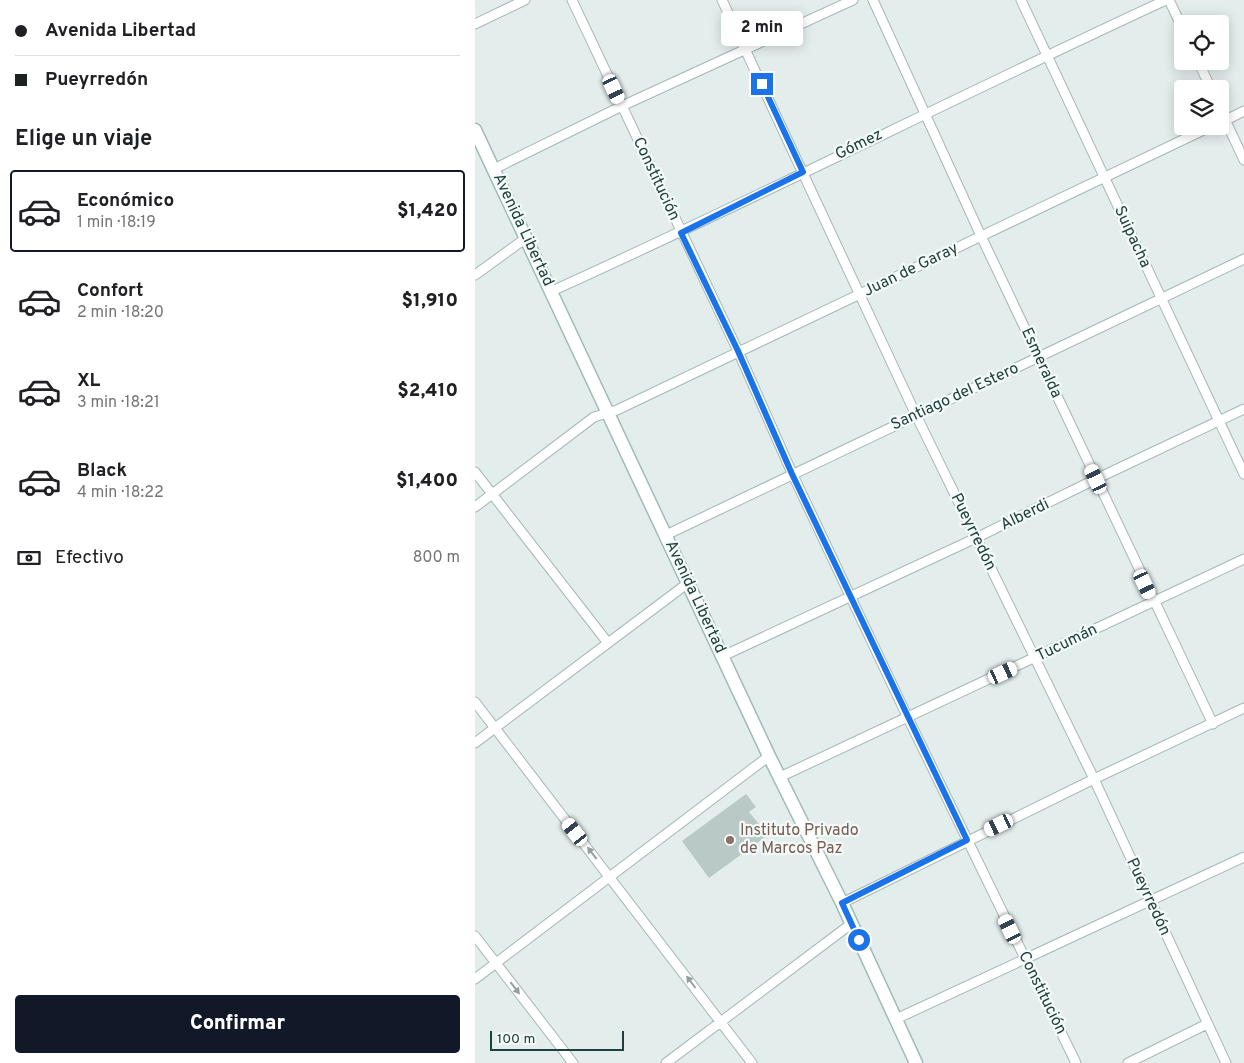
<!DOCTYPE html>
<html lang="es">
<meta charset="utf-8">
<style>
:root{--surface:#fff;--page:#f2f2f2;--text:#202124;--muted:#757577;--line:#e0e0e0;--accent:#111827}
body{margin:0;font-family:Overpass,sans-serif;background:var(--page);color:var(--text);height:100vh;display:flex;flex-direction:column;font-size:19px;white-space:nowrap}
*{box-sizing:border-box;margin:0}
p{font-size:16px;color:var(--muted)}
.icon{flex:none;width:28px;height:28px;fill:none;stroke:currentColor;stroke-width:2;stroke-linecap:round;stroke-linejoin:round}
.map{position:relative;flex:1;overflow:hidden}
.panel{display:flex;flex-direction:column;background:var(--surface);width:475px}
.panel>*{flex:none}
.banner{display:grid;align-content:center;height:110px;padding:0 15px;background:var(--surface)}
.buttons{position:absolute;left:699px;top:15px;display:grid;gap:10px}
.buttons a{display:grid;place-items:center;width:55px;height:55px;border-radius:5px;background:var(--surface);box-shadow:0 2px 12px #0003;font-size:25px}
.scale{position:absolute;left:15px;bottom:12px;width:134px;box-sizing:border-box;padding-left:5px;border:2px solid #214140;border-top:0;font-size:14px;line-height:18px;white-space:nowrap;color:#214140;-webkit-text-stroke:4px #f4faf8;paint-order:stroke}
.end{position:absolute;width:22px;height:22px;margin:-11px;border:6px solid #1a73e8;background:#fff;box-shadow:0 0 0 2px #fff}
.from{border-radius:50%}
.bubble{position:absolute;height:35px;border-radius:5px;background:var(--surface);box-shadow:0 2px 12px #0003;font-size:16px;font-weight:800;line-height:35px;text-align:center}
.car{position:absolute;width:15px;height:30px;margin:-15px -8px;border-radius:6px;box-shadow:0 0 4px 1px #0007;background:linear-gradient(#fff 24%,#345 0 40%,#fff 0 76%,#345 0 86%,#fff 0)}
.banner b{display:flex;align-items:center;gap:18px;height:48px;font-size:19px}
.banner b+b{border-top:1px solid var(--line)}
.banner i{width:12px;height:12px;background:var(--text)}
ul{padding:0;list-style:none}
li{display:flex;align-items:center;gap:15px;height:82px;margin:0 10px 8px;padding:0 5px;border:2px solid transparent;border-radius:5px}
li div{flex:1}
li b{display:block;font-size:19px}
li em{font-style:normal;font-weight:800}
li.current{border-color:var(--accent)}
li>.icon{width:45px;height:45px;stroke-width:1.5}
h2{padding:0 15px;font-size:22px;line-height:60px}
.pay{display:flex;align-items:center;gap:12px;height:55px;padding:0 15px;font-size:19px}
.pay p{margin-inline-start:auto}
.button{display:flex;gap:10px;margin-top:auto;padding:10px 15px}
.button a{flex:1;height:58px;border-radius:5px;background:var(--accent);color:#fff;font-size:20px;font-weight:800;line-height:58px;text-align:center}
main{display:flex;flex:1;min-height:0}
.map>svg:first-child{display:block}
.building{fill:#b8c9c6}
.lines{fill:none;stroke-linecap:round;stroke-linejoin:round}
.street-casing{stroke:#a5b7b5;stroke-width:11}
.secondary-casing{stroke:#a0bbb8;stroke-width:15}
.street{stroke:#fff;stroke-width:9}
.secondary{stroke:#fff;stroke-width:12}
.oneway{fill:#90a0a0}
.route{stroke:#1a73e8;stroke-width:6}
.education-dot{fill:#8d6e63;stroke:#f4faf8;stroke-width:2}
.labels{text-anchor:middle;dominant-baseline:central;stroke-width:4.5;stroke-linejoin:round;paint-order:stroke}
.street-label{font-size:16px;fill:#214140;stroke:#f4faf8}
.education-label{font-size:16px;fill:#785e54;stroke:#f4faf8;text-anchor:start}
</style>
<main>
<section class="panel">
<div class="banner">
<b><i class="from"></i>Avenida Libertad</b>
<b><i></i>Pueyrredón</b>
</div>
<h2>Elige un viaje</h2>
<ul>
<li class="current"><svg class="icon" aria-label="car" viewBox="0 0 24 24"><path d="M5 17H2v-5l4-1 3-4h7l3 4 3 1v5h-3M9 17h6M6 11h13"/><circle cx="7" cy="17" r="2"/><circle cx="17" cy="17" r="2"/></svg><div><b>Económico</b><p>1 min · 18:19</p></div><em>$1,420</em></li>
<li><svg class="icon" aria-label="car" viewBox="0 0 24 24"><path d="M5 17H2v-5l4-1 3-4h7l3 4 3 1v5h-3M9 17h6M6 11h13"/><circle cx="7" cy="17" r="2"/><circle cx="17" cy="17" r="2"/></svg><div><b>Confort</b><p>2 min · 18:20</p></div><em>$1,910</em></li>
<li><svg class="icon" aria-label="car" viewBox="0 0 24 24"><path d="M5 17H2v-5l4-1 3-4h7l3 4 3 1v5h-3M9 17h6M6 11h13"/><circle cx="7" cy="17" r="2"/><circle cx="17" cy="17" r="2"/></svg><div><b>XL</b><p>3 min · 18:21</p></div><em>$2,410</em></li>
<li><svg class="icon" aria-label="car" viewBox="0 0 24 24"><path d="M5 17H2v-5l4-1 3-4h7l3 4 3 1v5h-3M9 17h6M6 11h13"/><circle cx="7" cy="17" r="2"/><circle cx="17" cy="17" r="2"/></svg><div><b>Black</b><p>4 min · 18:22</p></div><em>$1,400</em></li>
</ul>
<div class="pay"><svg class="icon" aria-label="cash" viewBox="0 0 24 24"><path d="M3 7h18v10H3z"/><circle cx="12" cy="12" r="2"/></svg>Efectivo<p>800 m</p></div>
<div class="button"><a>Confirmar</a></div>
</section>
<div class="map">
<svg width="769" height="1063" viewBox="0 0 769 1063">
<rect width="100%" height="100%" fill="#e3eeec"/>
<!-- building -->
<path class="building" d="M271,794l10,13 -7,5 19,23 -59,43 -27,-37z"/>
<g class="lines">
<!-- street casing -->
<g class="street-casing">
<path id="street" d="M97,0l166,351 54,122 116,245 168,345
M247,0l194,415 178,364 132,284
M398,0l108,236 232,488
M546,0l223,474
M694,0l14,29
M0,24l50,-24
M723,61l13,28
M745,109l24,51
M747,122l22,-11
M19,169l128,-63 231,-106
M0,275l51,-37
M77,291c206,-93 408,-196 614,-291
M0,472l133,171
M0,507l119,-90 23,-7 595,-284
M191,535l578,-276
M248,656l253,-118 120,-59 148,-70
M0,702l277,361
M0,743l213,-160
M305,777l464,-218
M367,903l252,-124 150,-71
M0,936l98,127
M0,979l294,-223
M421,1019l348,-162
M191,1063l185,-139
M653,1063l79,-39"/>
</g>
<!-- secondary casing -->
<g class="secondary-casing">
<path id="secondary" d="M0,130l294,626 73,147 74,160"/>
</g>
<!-- street -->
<use href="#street" class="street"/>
<!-- secondary -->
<use href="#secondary" class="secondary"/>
</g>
<!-- one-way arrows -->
<defs><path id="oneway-solid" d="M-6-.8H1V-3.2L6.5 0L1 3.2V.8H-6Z" transform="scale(1.25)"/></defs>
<g class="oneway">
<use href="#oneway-solid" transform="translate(117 853) rotate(-128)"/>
<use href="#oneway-solid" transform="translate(216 982) rotate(-127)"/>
<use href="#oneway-solid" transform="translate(40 988) rotate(52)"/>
</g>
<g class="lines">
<!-- route -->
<path class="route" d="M287,84l41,88 -122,61 57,118 54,123 175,366 -125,63 17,37"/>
</g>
<!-- markers -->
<circle class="education-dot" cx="255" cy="840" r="5"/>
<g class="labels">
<!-- street labels -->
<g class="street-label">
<text transform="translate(384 145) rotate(-26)">Gómez</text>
<text transform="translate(181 179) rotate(65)">Constitución</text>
<text transform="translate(48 230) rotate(65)">Avenida Libertad</text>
<text transform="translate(657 237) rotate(65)">Suipacha</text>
<text transform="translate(436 270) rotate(-26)">Juan de Garay</text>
<text transform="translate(566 363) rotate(65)">Esmeralda</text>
<text transform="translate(480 397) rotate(-25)">Santiago del Estero</text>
<text transform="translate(550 515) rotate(-26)">Alberdi</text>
<text transform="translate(498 532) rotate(64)">Pueyrredón</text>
<text transform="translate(220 597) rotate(65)">Avenida Libertad</text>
<text transform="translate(592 643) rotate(-26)">Tucumán</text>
<text transform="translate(673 897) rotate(65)">Pueyrredón</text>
<text transform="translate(567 993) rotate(64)">Constitución</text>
</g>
<!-- education labels -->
<g class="education-label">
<text x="265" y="831">Instituto Privado<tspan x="265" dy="18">de Marcos Paz</tspan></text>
</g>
</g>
</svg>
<div class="buttons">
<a><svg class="icon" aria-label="locate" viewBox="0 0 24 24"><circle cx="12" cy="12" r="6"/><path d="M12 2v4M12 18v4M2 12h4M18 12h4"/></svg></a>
<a><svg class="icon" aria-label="layers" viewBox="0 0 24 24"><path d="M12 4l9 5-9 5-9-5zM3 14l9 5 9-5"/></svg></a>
</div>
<div class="scale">100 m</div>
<i class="end from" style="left:384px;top:940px"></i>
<i class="end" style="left:287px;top:84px"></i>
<div class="bubble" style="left:246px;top:11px;width:82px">2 min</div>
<i class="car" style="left:139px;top:89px;rotate:155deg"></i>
<i class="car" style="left:621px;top:479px;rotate:335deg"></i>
<i class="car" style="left:670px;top:584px;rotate:155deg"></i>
<i class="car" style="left:528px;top:673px;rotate:65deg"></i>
<i class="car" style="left:524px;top:825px;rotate:244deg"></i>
<i class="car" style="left:100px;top:832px;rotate:322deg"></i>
<i class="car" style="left:535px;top:929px;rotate:334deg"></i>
</div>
</main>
